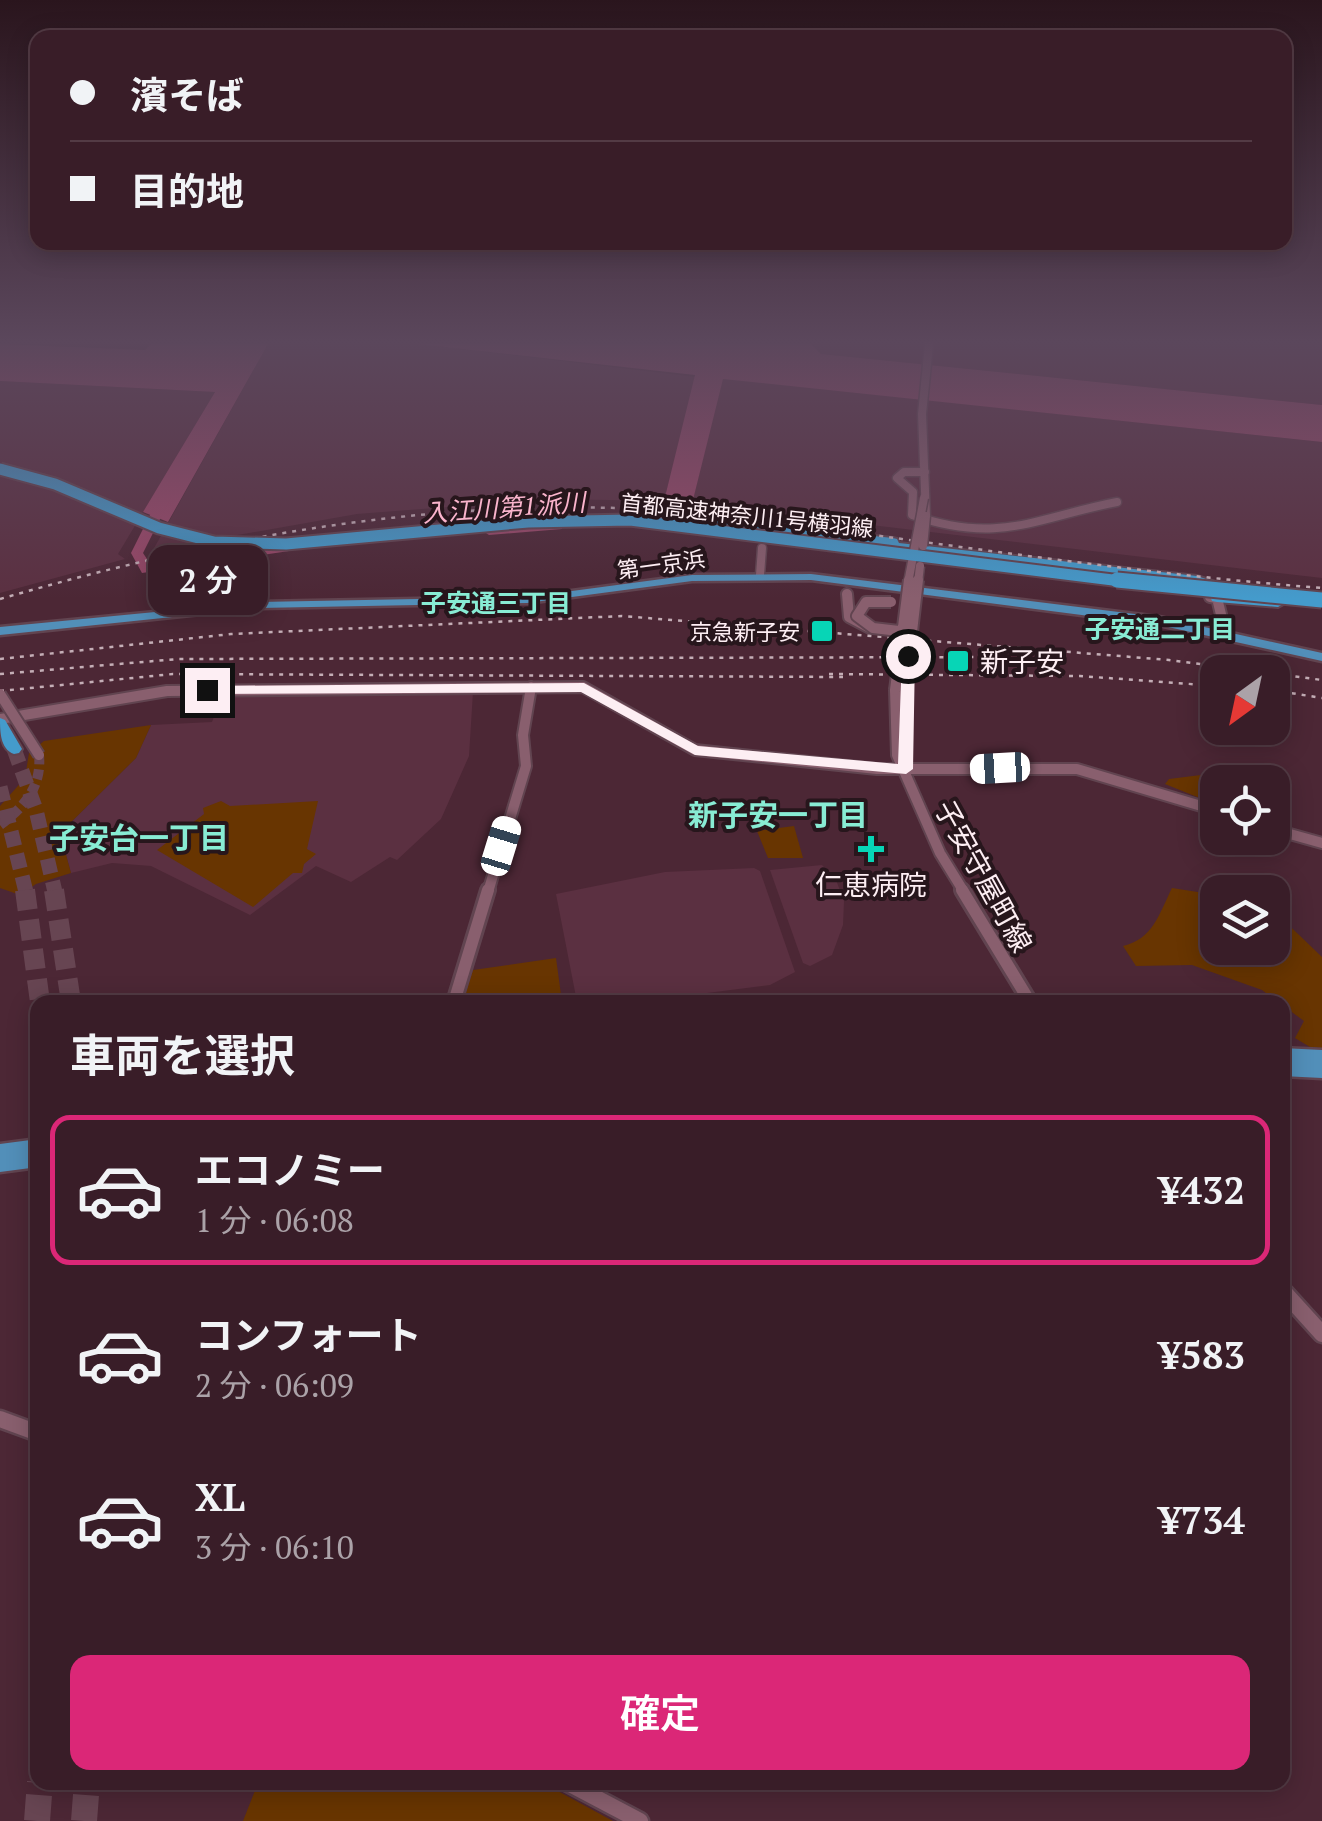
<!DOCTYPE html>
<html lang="ja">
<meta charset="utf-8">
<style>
:root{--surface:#391d28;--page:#402630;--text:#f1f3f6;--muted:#aba2a8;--line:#533b45;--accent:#db2777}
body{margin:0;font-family:"PT Serif","Noto Sans JP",serif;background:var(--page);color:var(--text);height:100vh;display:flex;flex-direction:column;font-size:38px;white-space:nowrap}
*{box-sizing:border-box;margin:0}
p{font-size:32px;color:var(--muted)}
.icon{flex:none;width:55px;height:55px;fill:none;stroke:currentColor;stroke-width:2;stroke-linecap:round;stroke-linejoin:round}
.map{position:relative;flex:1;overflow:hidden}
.panel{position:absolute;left:30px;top:995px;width:1260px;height:795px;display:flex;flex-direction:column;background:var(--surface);border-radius:20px;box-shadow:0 5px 25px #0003,0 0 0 2px var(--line)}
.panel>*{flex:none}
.hud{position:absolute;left:30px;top:30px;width:1262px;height:220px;border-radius:20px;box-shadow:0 5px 25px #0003,0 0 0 2px var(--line);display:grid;align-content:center;height:220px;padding:0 40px;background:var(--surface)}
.needle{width:65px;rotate:213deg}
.fabs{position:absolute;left:1200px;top:655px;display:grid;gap:20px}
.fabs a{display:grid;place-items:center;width:90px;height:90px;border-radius:20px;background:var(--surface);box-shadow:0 5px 25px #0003,0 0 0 2px var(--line);font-size:50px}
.end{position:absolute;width:45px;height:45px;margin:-22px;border:12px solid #fdeef3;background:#111;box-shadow:0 0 0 5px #111}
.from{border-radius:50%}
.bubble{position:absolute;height:70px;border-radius:20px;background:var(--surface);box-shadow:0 5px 25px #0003,0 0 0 2px var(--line);font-size:32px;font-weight:600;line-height:70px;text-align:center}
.car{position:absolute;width:30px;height:60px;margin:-30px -15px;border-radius:12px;box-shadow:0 0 8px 2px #0007;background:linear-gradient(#fff 24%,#345 0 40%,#fff 0 76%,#345 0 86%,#fff 0)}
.hud b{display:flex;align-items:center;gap:35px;height:95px;font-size:38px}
.hud b+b{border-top:2px solid var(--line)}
.hud i{width:25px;height:25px;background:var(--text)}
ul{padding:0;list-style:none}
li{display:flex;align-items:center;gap:30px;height:150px;margin:0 20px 15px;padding:0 20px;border:5px solid transparent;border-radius:20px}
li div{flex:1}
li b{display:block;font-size:38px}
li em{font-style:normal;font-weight:600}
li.selected{border-color:var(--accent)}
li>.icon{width:90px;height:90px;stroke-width:1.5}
h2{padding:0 40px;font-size:45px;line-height:120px}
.cta{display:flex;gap:20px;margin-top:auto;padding:20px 40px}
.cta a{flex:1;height:115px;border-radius:20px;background:var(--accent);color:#fff;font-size:40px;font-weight:600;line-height:115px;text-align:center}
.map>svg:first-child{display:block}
.built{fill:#5b3041}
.green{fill:#683501}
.water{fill:#9a4969}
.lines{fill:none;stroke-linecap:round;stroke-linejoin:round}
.river{fill:#9a4969;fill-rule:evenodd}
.tertiary-tunnel{stroke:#674552;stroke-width:10;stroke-dasharray:10 5;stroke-linecap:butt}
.motorway-tunnel-far2{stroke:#674552;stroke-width:15;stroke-dasharray:15 8;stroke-linecap:butt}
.motorway-tunnel-far1{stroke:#674552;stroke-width:20;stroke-dasharray:20 10;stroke-linecap:butt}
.motorway-tunnel{stroke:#674552;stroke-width:26;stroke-dasharray:26 12;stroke-linecap:butt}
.tertiary-far3-casing{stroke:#614450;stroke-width:11}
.tertiary-far2-casing{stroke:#614450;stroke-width:14}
.tertiary-far1-casing{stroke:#614450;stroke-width:18}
.tertiary-casing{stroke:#614450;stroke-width:21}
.trunk-casing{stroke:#614450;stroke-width:5}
.motorway-casing{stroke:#614450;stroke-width:4}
.tertiary-far3{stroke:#895f6e;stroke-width:8}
.tertiary-far2{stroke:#895f6e;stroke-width:10}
.tertiary-far1{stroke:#895f6e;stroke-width:12}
.tertiary{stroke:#895f6e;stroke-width:16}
.trunk{fill:#528fb9;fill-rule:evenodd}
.motorway{fill:#449bcc;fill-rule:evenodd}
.rail{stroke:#c4aeb6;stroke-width:2.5;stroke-dasharray:4 6;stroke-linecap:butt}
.tertiary-bridge-far1-casing{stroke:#614450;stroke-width:11;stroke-linecap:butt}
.tertiary-bridge-casing{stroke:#614450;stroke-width:14;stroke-linecap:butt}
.motorway-bridge-far1-casing{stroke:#614450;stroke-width:15;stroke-linecap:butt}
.motorway-bridge-casing{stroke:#614450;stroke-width:19;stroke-linecap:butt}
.tertiary-bridge-far1{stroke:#895f6e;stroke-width:8}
.tertiary-bridge{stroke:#895f6e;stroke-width:10}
.motorway-bridge-far1{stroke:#449bcc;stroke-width:11}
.motorway-bridge{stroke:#449bcc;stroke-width:15}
.route{fill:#fdeef3}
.poi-dot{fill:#07d5b6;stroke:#27161c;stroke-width:4}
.labels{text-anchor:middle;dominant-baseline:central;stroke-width:8;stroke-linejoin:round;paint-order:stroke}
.far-street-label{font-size:22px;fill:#fdeef3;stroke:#27161c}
.far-poi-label{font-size:22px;fill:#fdeef3;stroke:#27161c;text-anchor:end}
.far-water-label{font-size:25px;font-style:italic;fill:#fab4cc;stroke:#27161c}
.far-neighbourhood-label{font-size:25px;font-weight:bold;fill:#88ecd4;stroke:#27161c}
.poi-label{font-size:28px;fill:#fdeef3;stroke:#27161c;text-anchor:start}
.street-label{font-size:28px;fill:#fdeef3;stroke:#27161c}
.neighbourhood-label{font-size:30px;font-weight:bold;fill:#88ecd4;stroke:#27161c}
</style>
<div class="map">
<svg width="1322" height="1821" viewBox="0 0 1322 1821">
<rect width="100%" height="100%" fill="#4c2735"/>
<!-- built -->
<path class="built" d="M268,344h150l278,33 -32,124 -112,-2 -195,15 -204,36z
M811,344h511v61l-501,-51z
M722,378l600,64v136l-630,-74z
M0,381l215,11 -97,162 7,5 -125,34z
M473,692l-4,64 -28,63 -44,41 -7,-3 -39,25 -35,-16 -66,49 -99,-49 -39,-3 -41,10 -11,-40 76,-75 15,-33 61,-3 6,-16 12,-12z
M822,865l14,15 8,21 -1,24 -11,30 -22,11 -7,-3 -33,-93z
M754,868l6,3 35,101 -25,13 -133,17h-60l-21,-108 109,-22z"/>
<!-- green -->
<path class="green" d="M151,725l-15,33 -76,75 11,40 -35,11 -16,11 -20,-7v-82l25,-28 4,-25 15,-12z
M1209,774l10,8 -2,23 -52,-21 4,-5z
M221,801l9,5 88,-5 -11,48 9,5 -12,10 -2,9h-9l-40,34 -96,-57 47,-36 -1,-6z
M794,826l9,32h-35l-11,-27z
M1172,888l45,7 1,53h54l1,-38 49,47v91l-12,-1 -15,-9 9,-17 -42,-31 -70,-25 -56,1 -13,-20c30,-7 36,-32 49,-58z
M556,958l6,44h-99l10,-32z
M258,1783h285l70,38h-370z"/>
<!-- water -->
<path class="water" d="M0,344l145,6 6,-6h117l-100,178 -25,-10 72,-120 -215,-11z
M418,344h393l10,10 501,51v37l-599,-63 -31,125 -28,-3 31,-126z"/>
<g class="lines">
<!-- river -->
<path class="river" d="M166,491l6,4 -29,58 8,12 138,-22 6,4 -6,4 -147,22 -11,-20 29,-58z
M558,522l4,1v6l-73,6 -6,-4 6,-4z"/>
<!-- tertiary-tunnel -->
<path class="tertiary-tunnel" d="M0,825c24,-18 42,-38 39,-70"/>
<!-- motorway-tunnel-far2 -->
<path class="motorway-tunnel-far2" d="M14,749l22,61 19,82
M0,787l26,105"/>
<!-- motorway-tunnel-far1 -->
<path class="motorway-tunnel-far1" d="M25,890l15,112
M54,890l17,112"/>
<!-- motorway-tunnel -->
<path class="motorway-tunnel" d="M37,1821l3,-39
M84,1821l3,-39"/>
<!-- tertiary-far3 casing -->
<g class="tertiary-far3-casing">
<path id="tertiary-far3" d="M925,472h-21l-7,6 16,14 -1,23c87,30 123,3 205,-13
M926,516l-4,-102 7,-70
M760,575l2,-27"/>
</g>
<!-- tertiary-far2 casing -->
<g class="tertiary-far2-casing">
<path id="tertiary-far2" d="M847,594l2,23 21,11
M1210,597l7,1 9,37
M895,690l2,65 43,98 24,39
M905,692v77
M0,719l167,-28 416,-4 112,63 182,19h200l141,42
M1272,829l50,14
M488,892l38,-126 -3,-31 8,-48"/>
</g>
<!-- tertiary-far1 casing -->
<g class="tertiary-far1-casing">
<path id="tertiary-far1" d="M962,890l68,112
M454,1002l34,-112
M1282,1290l5,6"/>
</g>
<!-- tertiary casing -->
<g class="tertiary-casing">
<path id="tertiary" d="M1285,1293l37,41
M0,1419l38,14
M566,1782l74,39"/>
</g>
<!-- trunk casing -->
<g class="trunk-casing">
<path id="trunk" d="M811,574l348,43 163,36v8l-163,-36 -348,-45 -119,1 -165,22 -268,5 -259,27v-8l259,-25 268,-5 165,-22z
M1282,1048l40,2v28l-40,-2z
M38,1139v28l-38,5v-28z"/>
</g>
<!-- motorway casing -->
<g class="motorway-casing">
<path id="motorway" d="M650,513l243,25 4,1 2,4 298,33 21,7 5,11 55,5 7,4 -7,4 -61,-5 -5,-1 -5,-13 -12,-4 -315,-35 -6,-5 -228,-24v-6z
M0,718l5,2 17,29 -3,4 -5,1c-14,-5 -14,-23 -14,-36z"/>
</g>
<!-- tertiary-far3 -->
<use href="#tertiary-far3" class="tertiary-far3"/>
<!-- tertiary-far2 -->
<use href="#tertiary-far2" class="tertiary-far2"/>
<!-- tertiary-far1 -->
<use href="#tertiary-far1" class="tertiary-far1"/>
<!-- tertiary -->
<use href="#tertiary" class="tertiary"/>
<!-- trunk -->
<use href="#trunk" class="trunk"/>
<!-- motorway -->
<use href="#motorway" class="motorway"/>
<!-- rail -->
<path class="rail" d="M0,599c201,-58 407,-97 617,-91 96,3 191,18 285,31 140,19 279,38 420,49
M0,659l231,-25 391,-18 547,44 153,20
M0,674l178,-15 826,-2
M829,674l251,2 138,10
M1272,690l50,8
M0,691l173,-17 670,3"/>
<!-- tertiary-bridge-far1 casing -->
<g class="tertiary-bridge-far1-casing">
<path id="tertiary-bridge-far1" d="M923,546l3,-30
M908,583l16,-85
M918,583l2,-17"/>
</g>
<!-- tertiary-bridge casing -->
<g class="tertiary-bridge-casing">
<path id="tertiary-bridge" d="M891,602h-25l-9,14 16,12 26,3
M895,690l14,-110
M905,692l13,-112
M0,694l39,61"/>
</g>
<!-- motorway-bridge-far1 casing -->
<g class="motorway-bridge-far1-casing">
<path id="motorway-bridge-far1" d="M0,469l55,15 104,44 55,14 72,2 242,-22 102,-2 507,63"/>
</g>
<!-- motorway-bridge casing -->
<g class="motorway-bridge-casing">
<path id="motorway-bridge" d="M1117,580l205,20"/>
</g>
<!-- tertiary-bridge-far1 -->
<use href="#tertiary-bridge-far1" class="tertiary-bridge-far1"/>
<!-- tertiary-bridge -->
<use href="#tertiary-bridge" class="tertiary-bridge"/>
<!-- motorway-bridge-far1 -->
<use href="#motorway-bridge-far1" class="motorway-bridge-far1"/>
<!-- motorway-bridge -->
<use href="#motorway-bridge" class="motorway-bridge"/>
</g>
<!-- sky -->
<linearGradient id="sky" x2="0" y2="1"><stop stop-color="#2a151d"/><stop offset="0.57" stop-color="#5b475c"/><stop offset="1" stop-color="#5b475c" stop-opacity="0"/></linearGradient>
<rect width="1322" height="599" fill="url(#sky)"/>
<!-- route -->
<path class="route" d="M908,652l7,4 -2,113 -7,5 -211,-19 -114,-63 -374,2 -7,-4 7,-4 377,-3 114,63 200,18 4,-108z"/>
<!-- markers -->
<g class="poi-dot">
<rect x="810" y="619" width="24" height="24" rx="5"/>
<rect x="946" y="649" width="24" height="24" rx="5"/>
<path d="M866 834h10v10h10v10h-10v10h-10v-10h-10v-10h10z"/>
</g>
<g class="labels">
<!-- far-street labels -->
<g class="far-street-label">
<text transform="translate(747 515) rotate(6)">首都高速神奈川1号横羽線</text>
<text transform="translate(661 564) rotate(-8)">第一京浜</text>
</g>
<!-- far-poi labels -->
<g class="far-poi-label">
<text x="800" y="631">京急新子安</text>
</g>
<!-- far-water labels -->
<g class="far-water-label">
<text transform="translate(504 507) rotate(-4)">入江川第1派川</text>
</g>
<!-- far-neighbourhood labels -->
<g class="far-neighbourhood-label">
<text x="496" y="602">子安通三丁目</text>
<text x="1160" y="628">子安通二丁目</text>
</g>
<!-- poi labels -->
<g class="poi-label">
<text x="980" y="661">新子安</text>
<text x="871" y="884" text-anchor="middle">仁恵病院</text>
</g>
<!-- street labels -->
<g class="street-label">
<text transform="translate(984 876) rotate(61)">子安守屋町線</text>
</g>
<!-- neighbourhood labels -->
<g class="neighbourhood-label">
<text x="778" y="815">新子安一丁目</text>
<text x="139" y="838">子安台一丁目</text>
</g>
</g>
</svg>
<div class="fabs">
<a><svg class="needle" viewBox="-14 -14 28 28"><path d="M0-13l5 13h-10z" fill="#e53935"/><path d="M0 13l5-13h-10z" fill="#aba2a8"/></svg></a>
<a><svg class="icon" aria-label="locate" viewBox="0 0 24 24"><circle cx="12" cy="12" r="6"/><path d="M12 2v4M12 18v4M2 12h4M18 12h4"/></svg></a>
<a><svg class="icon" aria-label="layers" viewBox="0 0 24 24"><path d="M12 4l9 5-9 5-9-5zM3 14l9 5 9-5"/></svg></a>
</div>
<i class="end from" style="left:908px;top:656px"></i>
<i class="end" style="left:207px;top:690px"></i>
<div class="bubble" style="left:148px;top:545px;width:120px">2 分</div>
<i class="car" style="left:1000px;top:768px;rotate:267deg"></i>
<i class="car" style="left:501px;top:846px;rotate:17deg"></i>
<div class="hud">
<b><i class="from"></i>濱そば</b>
<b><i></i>目的地</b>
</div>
<section class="panel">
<h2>車両を選択</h2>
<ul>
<li class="selected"><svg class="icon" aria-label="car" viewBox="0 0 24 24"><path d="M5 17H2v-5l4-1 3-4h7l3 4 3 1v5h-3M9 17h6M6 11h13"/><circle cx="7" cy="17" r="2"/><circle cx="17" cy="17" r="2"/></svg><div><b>エコノミー</b><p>1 分 · 06:08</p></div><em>¥432</em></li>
<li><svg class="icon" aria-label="car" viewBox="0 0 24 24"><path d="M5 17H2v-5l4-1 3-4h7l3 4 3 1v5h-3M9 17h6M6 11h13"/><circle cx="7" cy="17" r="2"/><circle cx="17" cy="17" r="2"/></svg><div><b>コンフォート</b><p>2 分 · 06:09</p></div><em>¥583</em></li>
<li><svg class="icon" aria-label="car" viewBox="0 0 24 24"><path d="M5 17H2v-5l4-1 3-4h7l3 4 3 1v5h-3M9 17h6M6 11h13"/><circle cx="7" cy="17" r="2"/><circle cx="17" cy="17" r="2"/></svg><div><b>XL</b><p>3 分 · 06:10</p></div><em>¥734</em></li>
</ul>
<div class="cta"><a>確定</a></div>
</section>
</div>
